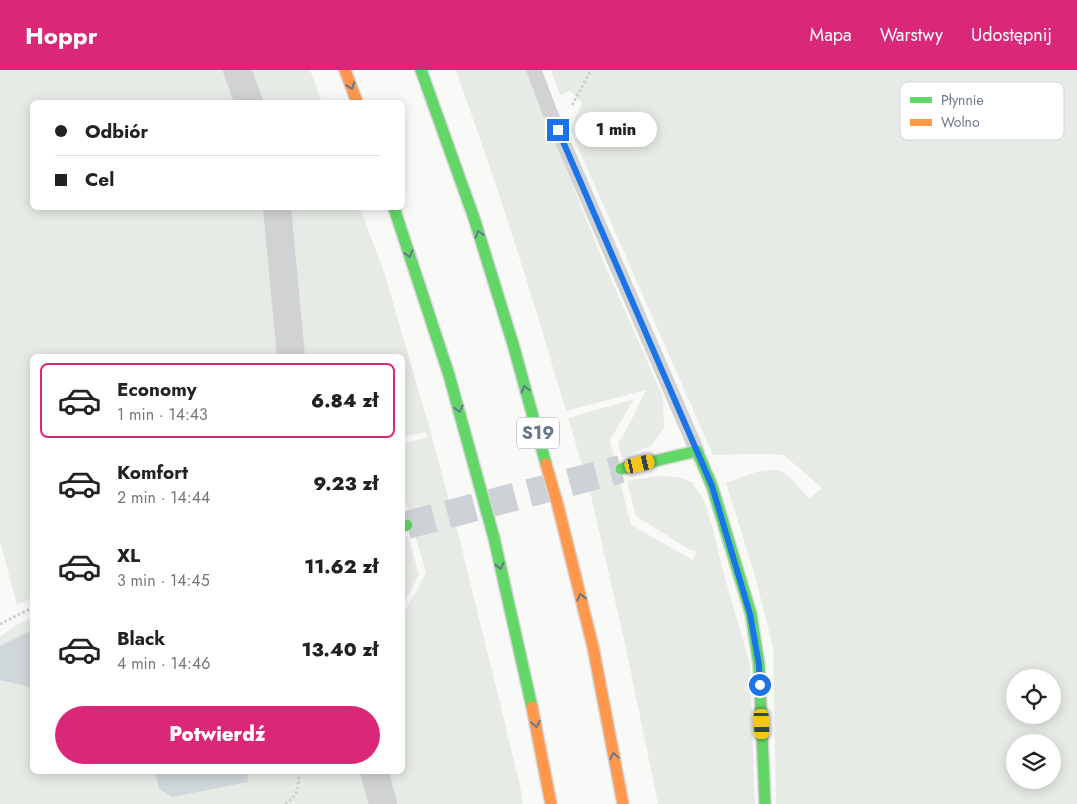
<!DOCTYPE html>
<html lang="pl">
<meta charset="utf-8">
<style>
:root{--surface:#fff;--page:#f6f6f6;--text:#222;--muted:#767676;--line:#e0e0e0;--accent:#db2777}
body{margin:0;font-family:Jost,sans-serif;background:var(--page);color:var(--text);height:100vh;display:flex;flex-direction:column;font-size:19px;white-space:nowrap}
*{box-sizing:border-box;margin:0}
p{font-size:16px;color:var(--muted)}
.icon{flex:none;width:28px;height:28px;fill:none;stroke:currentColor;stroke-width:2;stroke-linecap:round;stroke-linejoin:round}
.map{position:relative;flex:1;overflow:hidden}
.side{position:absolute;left:30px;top:284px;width:375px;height:420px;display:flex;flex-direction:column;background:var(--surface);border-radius:8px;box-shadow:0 2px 12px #0003}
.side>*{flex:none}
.hud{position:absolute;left:30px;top:30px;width:375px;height:110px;border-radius:8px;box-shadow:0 2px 12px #0003;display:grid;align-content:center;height:110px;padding:0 25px;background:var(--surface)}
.buttons{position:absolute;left:1006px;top:599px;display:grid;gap:10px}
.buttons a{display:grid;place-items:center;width:55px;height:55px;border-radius:50%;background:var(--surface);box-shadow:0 2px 12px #0003;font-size:25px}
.end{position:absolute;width:22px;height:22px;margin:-11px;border:6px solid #1a73e8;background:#fff;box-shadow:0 0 0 2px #fff}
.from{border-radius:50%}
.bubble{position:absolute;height:35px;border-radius:18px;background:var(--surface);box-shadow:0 2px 12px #0003;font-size:16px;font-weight:800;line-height:35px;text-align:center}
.car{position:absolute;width:15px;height:30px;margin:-15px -8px;border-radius:6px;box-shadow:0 0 4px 1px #0007;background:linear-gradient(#f5c518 24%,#345 0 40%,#f5c518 0 76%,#345 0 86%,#f5c518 0)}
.hud b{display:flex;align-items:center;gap:18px;height:48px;font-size:19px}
.hud b+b{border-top:1px solid var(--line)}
.hud i{width:12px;height:12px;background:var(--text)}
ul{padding:9px 0 0;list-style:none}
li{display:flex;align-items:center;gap:15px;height:75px;margin:0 10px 8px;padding:0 15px;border:2px solid transparent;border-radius:8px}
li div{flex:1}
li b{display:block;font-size:19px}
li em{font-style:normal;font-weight:800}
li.selected{border-color:var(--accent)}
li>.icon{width:45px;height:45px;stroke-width:1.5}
.button{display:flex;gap:10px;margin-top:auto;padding:10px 25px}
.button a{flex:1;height:58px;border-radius:30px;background:var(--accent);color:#fff;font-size:20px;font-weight:800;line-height:58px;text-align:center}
header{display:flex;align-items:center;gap:30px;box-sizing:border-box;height:70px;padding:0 25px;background:var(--accent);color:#fff}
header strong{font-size:24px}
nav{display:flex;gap:28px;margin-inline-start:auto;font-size:18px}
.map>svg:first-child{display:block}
.green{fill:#e7ebe5;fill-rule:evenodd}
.water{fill:#cfd7db}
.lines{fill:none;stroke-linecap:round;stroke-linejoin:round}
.secondary-tunnel{stroke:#cdd2d7;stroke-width:28;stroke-dasharray:28 14;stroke-linecap:butt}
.fast-casing{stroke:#d6d7d7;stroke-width:14}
.slow-casing{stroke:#d6d7d7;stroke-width:14}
.path{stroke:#cececf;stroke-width:3;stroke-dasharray:2.5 2.5;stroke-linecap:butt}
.lane{stroke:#d1d2d3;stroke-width:15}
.street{stroke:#d1d2d3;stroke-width:28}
.fast{stroke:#63d668;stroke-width:11}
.slow{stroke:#ff974d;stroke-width:11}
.oneway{stroke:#66788b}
.route{stroke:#1a73e8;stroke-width:6}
.labels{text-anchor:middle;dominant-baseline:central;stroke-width:5;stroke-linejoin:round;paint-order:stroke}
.shield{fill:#fff;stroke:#94a0ae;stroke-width:1}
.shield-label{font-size:18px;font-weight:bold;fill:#66788b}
.key{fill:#fff;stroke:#d1d6dc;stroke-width:1}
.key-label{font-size:14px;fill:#66788b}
</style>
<header>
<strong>Hoppr</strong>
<nav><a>Mapa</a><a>Warstwy</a><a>Udostępnij</a></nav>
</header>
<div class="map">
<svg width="1077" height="734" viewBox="0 0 1077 734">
<rect width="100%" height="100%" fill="#f9f9f8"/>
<!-- green -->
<path class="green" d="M0,0h225l11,32h-204v106h235l13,148h-248v242l-15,7 -17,-64z
M249,0h61l12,32h-61z
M456,0h70l78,193 59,134 1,31 -13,18 -29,11 -4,-13 14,-25 14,-29 -80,21 -34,-114 -34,-106z
M551,0h526v734h-301l-3,-157 -18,-71 -29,-93c16,-5 40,-18 56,-11 9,4 20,19 27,27l13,-11 -38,-33 -23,-1 -48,1 -143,-326 12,-26 -12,-12 -10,4zM1015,608h37v37h-37zM1015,672h37v38h-37z
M289,138h71l25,67 45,155 29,107 61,248 3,19h-128l-9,-33h16l1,-156 23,-42 -22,-77 -1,-1v-51l25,-7 -3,-5 -22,5 -1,-81h-99z
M634,329l-24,41 21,85 62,35 4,-9 -7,-1 -54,-34 -9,-35 30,-5 20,1 15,5 12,18 9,29 11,46 26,89 5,140h-97l-33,-160 -36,-157 -21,-69z
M408,466l11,39 -16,30v-68z
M32,548v153h329l9,33h-370v-167l16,-12z"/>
<!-- water -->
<path class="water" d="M32,560v56l-2,1 -30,-7v-34z
M155,701h92l1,11 -76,15 -13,-8z"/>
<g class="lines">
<!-- secondary-tunnel -->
<path class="secondary-tunnel" d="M407,455l214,-56"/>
<!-- fast casing -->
<g class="fast-casing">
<path id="fast" d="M421,0l53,148 39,126 33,120
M394,138l55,167 45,163 38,169
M621,399l76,-18 15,35 39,128 8,51 6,139
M402,456l5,-1"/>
</g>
<!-- slow casing -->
<g class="slow-casing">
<path id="slow" d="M345,0l12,32
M546,394l12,42 35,141 30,157
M532,637l19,97"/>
</g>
<!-- path -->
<path class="path" d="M572,35l19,-35
M0,554l32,-16
M285,734c15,-10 13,-17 14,-33"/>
<!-- lane -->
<path class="lane" d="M534,0l15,40 148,341"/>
<!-- street -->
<path class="street" d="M237,0l12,32
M277,138l14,148
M374,701l9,33"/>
<!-- fast -->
<use href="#fast" class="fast"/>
<!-- slow -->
<use href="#slow" class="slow"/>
</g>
<!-- one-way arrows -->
<defs><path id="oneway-chevron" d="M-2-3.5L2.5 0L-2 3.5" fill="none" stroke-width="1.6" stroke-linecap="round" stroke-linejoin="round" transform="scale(1.25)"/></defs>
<g class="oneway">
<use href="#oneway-chevron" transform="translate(351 16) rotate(70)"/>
<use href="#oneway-chevron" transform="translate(479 164) rotate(-107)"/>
<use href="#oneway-chevron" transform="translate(409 184) rotate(72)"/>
<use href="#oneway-chevron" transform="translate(525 319) rotate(-106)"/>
<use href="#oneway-chevron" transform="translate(459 339) rotate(75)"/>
<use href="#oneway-chevron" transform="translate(500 496) rotate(77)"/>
<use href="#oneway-chevron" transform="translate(581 527) rotate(-104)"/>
<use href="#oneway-chevron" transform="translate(536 654) rotate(79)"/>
<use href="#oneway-chevron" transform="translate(614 686) rotate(-101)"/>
</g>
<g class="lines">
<!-- route -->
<path class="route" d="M558,60l154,356 38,128 9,51 1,20"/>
</g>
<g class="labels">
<!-- shield labels -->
<rect class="shield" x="517" y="347.5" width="42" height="31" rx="4"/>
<g class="shield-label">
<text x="538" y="363">S19</text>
</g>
</g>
<!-- legend -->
<rect x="900" y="12" width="164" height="58" rx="8" class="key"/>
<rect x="910" y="27" width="22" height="6" fill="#63d668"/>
<rect x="910" y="49" width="22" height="7" fill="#ff974d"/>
<g class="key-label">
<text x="941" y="35">Płynnie</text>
<text x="941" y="57">Wolno</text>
</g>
</svg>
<div class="buttons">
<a><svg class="icon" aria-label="locate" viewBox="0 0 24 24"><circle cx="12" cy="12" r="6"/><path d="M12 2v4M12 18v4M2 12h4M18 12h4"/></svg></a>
<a><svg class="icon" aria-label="layers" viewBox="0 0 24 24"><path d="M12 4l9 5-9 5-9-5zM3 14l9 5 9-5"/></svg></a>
</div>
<i class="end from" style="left:760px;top:615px"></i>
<i class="end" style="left:558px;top:60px"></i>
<div class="bubble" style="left:575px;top:42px;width:82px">1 min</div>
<i class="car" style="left:640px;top:394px;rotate:77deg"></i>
<i class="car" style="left:762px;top:654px;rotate:178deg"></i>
<div class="hud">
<b><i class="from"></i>Odbiór</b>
<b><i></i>Cel</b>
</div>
<section class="side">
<ul>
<li class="selected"><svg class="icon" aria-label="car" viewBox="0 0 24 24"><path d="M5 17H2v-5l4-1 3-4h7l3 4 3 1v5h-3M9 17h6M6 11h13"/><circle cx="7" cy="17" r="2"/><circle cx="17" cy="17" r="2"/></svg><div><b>Economy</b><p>1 min · 14:43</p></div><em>6.84 zł</em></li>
<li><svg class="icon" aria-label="car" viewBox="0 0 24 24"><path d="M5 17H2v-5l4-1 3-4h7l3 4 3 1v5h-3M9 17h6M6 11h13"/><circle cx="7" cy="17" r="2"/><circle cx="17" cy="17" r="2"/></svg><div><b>Komfort</b><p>2 min · 14:44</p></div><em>9.23 zł</em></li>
<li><svg class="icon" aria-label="car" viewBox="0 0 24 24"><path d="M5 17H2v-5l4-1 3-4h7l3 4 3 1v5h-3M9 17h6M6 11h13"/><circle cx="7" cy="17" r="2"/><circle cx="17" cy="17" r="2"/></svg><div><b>XL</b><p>3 min · 14:45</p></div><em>11.62 zł</em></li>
<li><svg class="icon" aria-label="car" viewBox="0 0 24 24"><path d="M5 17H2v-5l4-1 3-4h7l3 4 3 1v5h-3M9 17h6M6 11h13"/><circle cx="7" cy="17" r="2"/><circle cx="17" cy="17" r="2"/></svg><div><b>Black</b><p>4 min · 14:46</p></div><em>13.40 zł</em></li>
</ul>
<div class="button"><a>Potwierdź</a></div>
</section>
</div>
